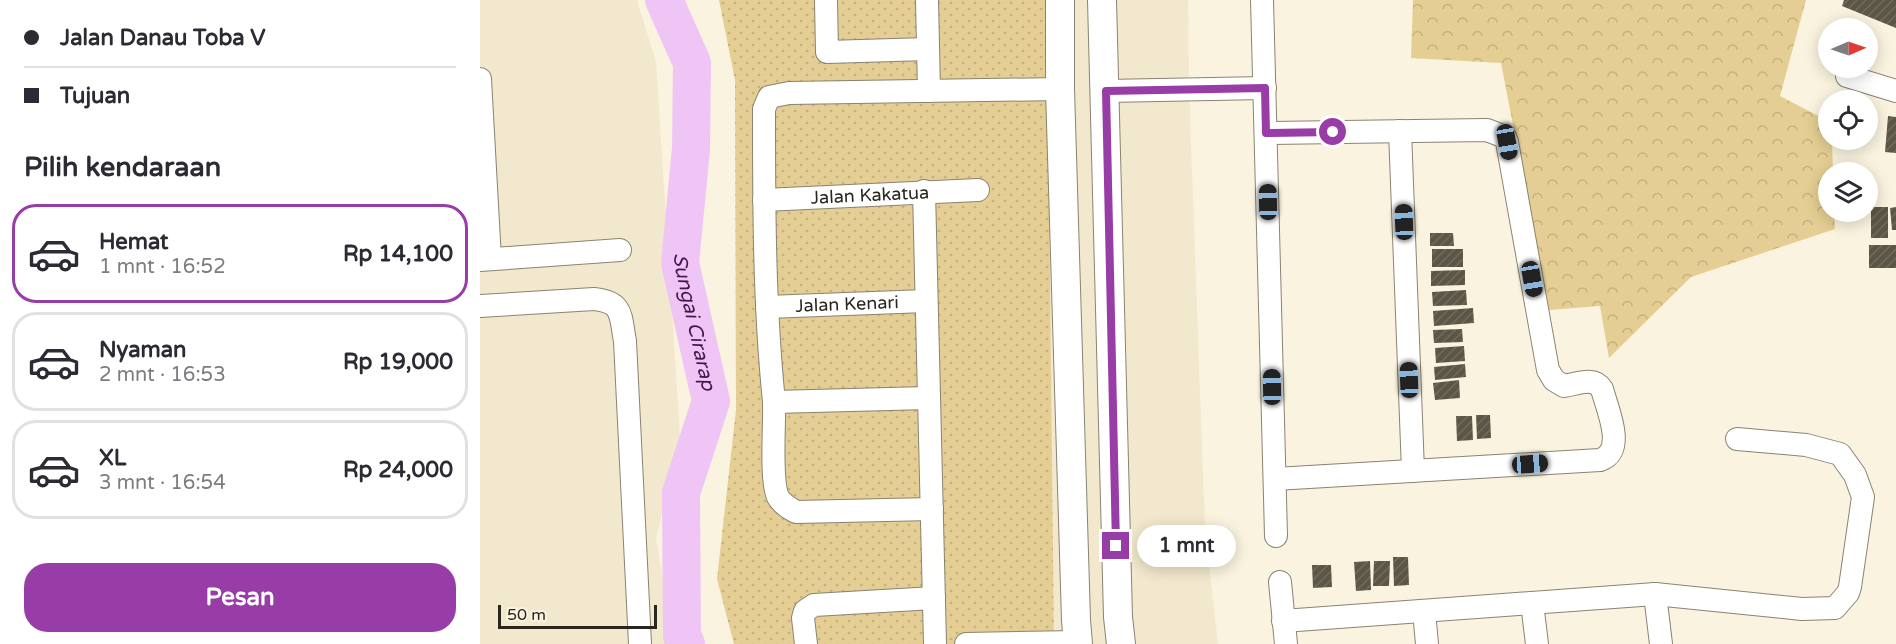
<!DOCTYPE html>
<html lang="id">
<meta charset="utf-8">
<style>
:root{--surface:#fff;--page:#f2f2f3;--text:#2b2b33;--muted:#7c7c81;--line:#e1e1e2;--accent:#983ca7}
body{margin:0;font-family:"Varela Round",sans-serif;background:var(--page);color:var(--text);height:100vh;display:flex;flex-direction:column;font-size:22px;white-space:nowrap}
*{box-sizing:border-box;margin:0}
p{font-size:20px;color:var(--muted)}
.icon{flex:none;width:33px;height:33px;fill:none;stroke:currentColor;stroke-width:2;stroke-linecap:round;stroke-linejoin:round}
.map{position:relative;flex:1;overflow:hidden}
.side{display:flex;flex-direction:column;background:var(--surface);width:480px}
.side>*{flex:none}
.top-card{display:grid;align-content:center;height:132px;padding:0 24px;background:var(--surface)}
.needle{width:39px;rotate:88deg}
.controls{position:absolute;left:1338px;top:18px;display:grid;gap:12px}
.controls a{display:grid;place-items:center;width:60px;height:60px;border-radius:50%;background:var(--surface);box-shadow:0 3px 15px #0003;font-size:30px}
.scale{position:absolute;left:18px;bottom:15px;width:159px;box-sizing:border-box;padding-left:6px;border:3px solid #29261f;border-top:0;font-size:16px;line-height:21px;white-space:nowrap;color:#29261f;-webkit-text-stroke:4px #faf3df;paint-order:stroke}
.end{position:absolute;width:27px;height:27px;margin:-14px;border:8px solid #983ca7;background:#fff;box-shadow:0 0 0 3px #fff}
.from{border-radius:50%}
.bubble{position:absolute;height:42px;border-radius:21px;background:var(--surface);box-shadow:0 3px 15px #0003;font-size:20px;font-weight:700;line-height:42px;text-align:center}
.car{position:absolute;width:18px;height:36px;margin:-18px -9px;border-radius:8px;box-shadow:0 0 4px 2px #0007;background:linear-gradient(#222 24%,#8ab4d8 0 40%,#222 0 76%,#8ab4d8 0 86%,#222 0)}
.top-card b{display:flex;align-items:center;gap:21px;height:57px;font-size:22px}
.top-card b+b{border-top:2px solid var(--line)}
.top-card i{width:15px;height:15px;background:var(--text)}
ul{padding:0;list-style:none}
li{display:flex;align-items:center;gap:18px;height:99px;margin:0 12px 9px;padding:0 12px;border:3px solid var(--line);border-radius:24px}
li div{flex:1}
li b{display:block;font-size:22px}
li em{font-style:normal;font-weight:700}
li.current{border-color:var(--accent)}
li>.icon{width:54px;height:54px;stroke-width:1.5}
h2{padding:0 24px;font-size:27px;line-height:72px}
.cta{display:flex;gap:12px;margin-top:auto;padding:12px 24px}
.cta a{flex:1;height:69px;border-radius:24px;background:var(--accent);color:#fff;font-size:24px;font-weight:700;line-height:69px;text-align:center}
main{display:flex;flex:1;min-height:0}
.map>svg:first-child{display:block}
.built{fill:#f2e8cd}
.grass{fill:url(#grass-dots)}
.forest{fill:url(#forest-crowns)}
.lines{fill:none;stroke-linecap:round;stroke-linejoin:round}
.river{stroke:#efc5f6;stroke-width:38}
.building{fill:url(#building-hatch)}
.minor-casing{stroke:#8a8372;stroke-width:24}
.major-casing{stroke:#8a8372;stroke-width:30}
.minor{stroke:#fff;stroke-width:22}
.major{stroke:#fff;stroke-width:28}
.route{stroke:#983ca7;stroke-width:8}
.labels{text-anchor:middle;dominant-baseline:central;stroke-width:6;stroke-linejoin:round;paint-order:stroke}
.street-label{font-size:18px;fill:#29261f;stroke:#faf3df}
.water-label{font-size:20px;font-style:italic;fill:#471550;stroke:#faf3df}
</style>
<main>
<section class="side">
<div class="top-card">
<b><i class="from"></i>Jalan Danau Toba V</b>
<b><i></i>Tujuan</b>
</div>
<h2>Pilih kendaraan</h2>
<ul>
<li class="current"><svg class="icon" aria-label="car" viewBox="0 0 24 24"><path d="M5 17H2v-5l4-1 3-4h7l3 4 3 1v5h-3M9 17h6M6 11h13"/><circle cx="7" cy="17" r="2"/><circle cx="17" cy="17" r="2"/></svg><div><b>Hemat</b><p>1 mnt · 16:52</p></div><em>Rp 14,100</em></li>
<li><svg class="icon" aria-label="car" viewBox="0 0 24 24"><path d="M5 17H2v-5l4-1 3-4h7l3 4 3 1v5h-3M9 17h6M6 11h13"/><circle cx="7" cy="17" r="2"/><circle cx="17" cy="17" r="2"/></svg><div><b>Nyaman</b><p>2 mnt · 16:53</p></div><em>Rp 19,000</em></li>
<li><svg class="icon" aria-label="car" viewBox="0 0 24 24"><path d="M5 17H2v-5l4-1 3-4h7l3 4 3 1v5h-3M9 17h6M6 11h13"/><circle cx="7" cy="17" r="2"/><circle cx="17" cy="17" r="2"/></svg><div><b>XL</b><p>3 mnt · 16:54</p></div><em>Rp 24,000</em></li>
</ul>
<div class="cta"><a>Pesan</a></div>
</section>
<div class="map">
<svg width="1416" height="644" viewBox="0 0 1416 644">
<defs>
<pattern id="grass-dots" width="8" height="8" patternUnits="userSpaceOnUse" patternTransform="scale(1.5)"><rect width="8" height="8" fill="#e4ce93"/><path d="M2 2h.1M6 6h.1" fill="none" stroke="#c4b17e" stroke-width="1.8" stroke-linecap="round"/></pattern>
<pattern id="forest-crowns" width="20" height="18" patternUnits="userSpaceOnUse" patternTransform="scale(1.5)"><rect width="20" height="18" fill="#e4ce93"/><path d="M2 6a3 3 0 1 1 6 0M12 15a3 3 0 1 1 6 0" fill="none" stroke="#c4b17e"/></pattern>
<pattern id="building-hatch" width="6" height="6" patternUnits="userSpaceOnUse" patternTransform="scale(1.5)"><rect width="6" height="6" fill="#5c5646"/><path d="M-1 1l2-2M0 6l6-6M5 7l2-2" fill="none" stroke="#706b5e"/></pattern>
</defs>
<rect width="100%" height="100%" fill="#faf3df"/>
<!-- built -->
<path class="built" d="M0,0h157l19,62 24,374 -24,103 18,105h-194z
M567,0h141l1,89 16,440 13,115h-164z"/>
<!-- grass -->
<path class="grass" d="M239,0h328l7,644h-320l-17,-65 19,-169 -1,-330z"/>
<!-- forest -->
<path class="forest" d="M933,0h393l-26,96 48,25v19h4l1,32h-5v40h6l1,17 -144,48 -82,81 -9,-52 -51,4 -48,-247 -90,-5z"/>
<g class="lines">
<!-- river -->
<path class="river" id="s1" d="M184,0l28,63 -1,86 -11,114 31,138 -30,92 1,143 4,8"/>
</g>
<!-- building -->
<path class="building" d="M1364,0h52v28l-54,-22z
M1408,116l8,1v36l-11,-1z
M1391,207h17v31h-17z
M1416,207v23h-4l-2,-22z
M950,233h23l1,13h-24z
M1389,245h27v23h-27z
M952,249h31v18h-31z
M985,270v15l-34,1v-15z
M986,290l1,15 -34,1 -1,-14z
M993,308l1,15 -40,3 -1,-15z
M982,329l1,13 -29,1 -1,-13z
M984,346l1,15 -29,2 -1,-15z
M985,364l1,13 -31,3 -1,-13z
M979,380l1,18 -25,2 -2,-17z
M996,415h14l1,23 -14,1z
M976,416h16l1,24 -16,1z
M913,557h15l1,28 -15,1z
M890,561l1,29 -15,1 -2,-29z
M894,561h16l-1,25h-16z
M832,565h19l1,22 -19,1z"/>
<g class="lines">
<!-- minor casing -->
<g class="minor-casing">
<g id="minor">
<path d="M346,0l1,52 101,-3"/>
<path d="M447,0l2,91"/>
<path d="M782,0l14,536"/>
<path d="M1367,76l49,15"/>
<path d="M0,79l10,180"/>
<path d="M626,91l159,-3"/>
<path d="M920,131l13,340"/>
<path d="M786,133l221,-3 18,7 2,5 41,228 6,10 10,6c13,-2 30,-10 38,3 5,20 25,62 -2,71l-325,19"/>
<path d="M444,191l11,453"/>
<path id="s2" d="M284,200l214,-10"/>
<path d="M0,260l140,-10"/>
<path d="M0,306l114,-7c30,3 26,17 31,42l15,303"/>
<path id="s3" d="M287,307l159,-6"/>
<path d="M448,398l-154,4c1,21 -4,78 4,95 4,7 11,11 18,15l136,-3"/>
<path d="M294,402c-10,-98 -10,-195 -10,-293l5,-12 20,-4 271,-4"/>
<path d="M800,582l6,62"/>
<path d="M1175,594l6,50"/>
<path d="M1052,603l5,41"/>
<path d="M944,611l3,33"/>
<path d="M803,621l372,-27 147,15 33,-1 13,-15 2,-6 13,-90 -8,-22 -15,-21 -34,-9 -69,-6"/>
<path d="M326,644l-3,-26 2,-7 9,-6 120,-7"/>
<path d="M486,644l112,-2"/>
</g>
</g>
<!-- major casing -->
<g class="major-casing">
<path id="major" d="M580,0v89l16,531 2,24
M622,0l16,617 3,27"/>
</g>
<!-- minor -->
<use href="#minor" class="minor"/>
<!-- major -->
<use href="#major" class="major"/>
</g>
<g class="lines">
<!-- route -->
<path class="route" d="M636,546l-10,-455 159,-3 1,45 67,-1"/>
</g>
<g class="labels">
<!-- street labels -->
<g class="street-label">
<text stroke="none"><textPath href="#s2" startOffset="106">Jalan Kakatua</textPath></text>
<text stroke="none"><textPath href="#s3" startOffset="80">Jalan Kenari</textPath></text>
</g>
<!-- water labels -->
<g class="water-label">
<text stroke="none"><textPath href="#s1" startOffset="330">Sungai Cirarap</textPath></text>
</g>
</g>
</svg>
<div class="controls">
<a><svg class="needle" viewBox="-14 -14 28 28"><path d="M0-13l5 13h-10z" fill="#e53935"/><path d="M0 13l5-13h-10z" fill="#7c7c81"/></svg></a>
<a><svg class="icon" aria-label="locate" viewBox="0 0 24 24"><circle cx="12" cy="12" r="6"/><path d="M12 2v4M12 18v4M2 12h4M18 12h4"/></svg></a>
<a><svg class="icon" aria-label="layers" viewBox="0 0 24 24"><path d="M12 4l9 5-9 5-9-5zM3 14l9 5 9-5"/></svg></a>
</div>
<div class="scale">50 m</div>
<i class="end from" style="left:853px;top:132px"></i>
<i class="end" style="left:636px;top:546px"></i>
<div class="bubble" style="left:657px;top:525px;width:99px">1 mnt</div>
<i class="car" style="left:1027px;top:142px;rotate:170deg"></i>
<i class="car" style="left:788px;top:202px;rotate:359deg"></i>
<i class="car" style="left:924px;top:222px;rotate:358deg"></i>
<i class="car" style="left:1052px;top:279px;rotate:170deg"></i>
<i class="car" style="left:929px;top:380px;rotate:358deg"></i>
<i class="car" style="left:792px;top:387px;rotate:359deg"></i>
<i class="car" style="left:1050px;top:464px;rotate:86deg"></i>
</div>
</main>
